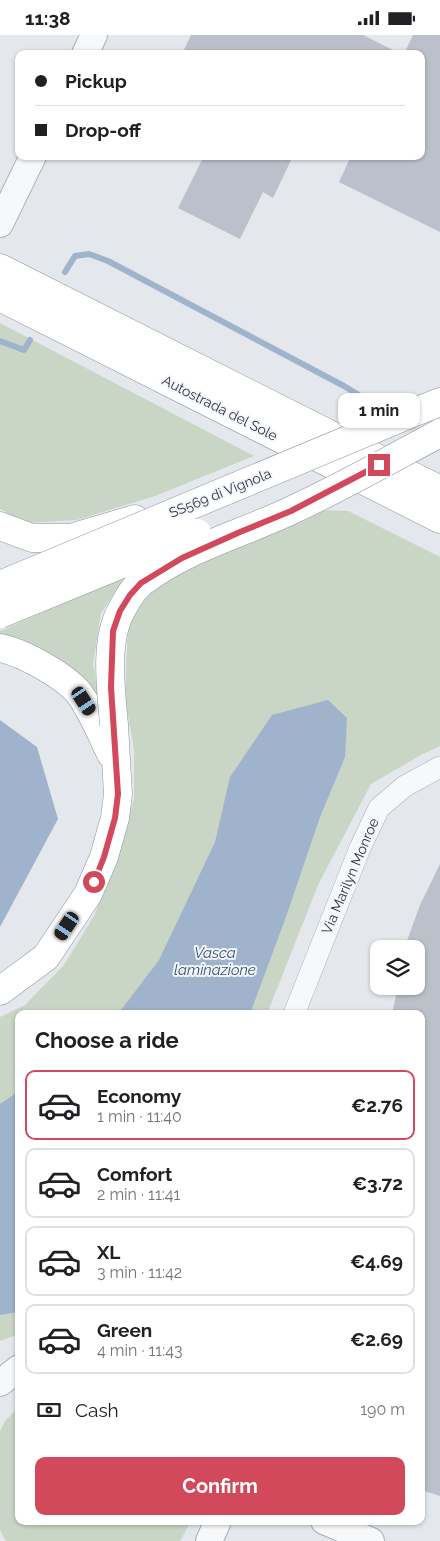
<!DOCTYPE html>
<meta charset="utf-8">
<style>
:root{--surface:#fff;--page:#f2f2f2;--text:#202124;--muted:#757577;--line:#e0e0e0;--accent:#d1495b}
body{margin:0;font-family:Raleway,sans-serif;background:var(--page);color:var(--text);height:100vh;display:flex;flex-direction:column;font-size:19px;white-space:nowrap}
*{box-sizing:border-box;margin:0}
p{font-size:16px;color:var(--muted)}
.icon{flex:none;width:28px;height:28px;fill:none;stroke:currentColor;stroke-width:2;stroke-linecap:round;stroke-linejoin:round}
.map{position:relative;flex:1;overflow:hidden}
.drawer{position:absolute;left:15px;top:975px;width:410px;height:515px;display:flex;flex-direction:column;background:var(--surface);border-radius:10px;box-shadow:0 1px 4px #0004}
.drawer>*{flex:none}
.hud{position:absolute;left:15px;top:15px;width:410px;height:110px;border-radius:10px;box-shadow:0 1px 4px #0004;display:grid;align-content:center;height:110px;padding:0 20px;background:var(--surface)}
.fabs{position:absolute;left:370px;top:905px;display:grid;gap:10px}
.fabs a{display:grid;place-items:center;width:55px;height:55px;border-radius:10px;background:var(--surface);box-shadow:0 1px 4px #0004;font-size:25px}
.end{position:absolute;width:22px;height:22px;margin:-11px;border:6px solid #d1495b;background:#fff;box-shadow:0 0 0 2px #fff}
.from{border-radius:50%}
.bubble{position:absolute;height:35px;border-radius:10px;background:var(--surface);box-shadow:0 1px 4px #0004;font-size:16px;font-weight:700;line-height:35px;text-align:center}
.car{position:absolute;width:15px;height:30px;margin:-15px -8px;border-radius:6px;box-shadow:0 0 4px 1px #0007;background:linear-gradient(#222 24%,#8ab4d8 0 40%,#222 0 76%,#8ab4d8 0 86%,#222 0)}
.hud b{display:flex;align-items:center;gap:18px;height:48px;font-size:19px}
.hud b+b{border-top:1px solid var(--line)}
.hud i{width:12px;height:12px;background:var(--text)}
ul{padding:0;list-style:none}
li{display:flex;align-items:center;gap:15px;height:70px;margin:0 10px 8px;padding:0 10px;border:2px solid var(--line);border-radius:10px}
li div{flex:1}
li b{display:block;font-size:19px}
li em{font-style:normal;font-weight:700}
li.on{border-color:var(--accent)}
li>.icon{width:45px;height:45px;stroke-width:1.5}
h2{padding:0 20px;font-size:22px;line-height:60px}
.pay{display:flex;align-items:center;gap:12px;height:55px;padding:0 20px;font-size:19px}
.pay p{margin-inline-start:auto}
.button{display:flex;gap:10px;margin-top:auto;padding:10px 20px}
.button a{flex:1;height:58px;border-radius:10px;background:var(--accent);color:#fff;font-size:20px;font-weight:700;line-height:58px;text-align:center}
.status{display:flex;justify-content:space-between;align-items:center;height:35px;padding:0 25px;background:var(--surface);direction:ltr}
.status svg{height:14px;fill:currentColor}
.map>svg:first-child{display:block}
.green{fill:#c9d6c5}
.water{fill:#9fb4cc}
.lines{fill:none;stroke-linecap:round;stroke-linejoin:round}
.stream{stroke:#9fb4cc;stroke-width:6}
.building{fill:#bbc0ca}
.minor-casing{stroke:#a9aeb7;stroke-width:22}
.tertiary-casing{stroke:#a9aeb7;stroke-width:28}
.trunk-casing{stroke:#8b94a3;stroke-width:29}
.motorway-casing{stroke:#8b94a3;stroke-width:29}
.minor{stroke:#f7f8fa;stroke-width:21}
.tertiary{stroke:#f7f8fa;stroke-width:26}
.trunk{stroke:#fff;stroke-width:28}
.motorway{stroke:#fff;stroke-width:28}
.trunk-bridge-casing{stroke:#8b94a3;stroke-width:29;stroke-linecap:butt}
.trunk-bridge{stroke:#fff;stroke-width:28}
.route{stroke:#d1495b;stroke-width:6}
.labels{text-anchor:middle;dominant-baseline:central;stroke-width:4;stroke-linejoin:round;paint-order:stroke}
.street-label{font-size:14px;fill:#2b3445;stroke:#f4f6f9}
.water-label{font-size:15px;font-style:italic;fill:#34527a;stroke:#f4f6f9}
</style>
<div class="status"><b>11:38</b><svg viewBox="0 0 49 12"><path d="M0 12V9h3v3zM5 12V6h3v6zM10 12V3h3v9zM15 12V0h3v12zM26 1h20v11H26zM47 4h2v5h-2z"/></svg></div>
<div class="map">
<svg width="440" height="1506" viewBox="0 0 440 1506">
<rect width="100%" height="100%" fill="#e4e7ec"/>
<!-- green -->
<path class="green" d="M0,288l254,133 -99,40 -78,24 -51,3 -26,-14z
M315,475l33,1 92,46v189l-19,9 -50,29 -53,101 -51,129h-248v320l-19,7v-324l25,-12 39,-40 30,-49 27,-69 13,-49v-49l-9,-50 3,-77 18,-28 37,-24 44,-18z
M126,541l-25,37 -8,51 11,55 -104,-79v-9z
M19,1372v114h172l-11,20h-174l-6,-11v-99l6,-11z"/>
<!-- water -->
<path class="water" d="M328,665l19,18 -2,39 -25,60 -33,97 -37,100h-132l41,-54 56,-118 15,-65 42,-62z
M0,685l37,27 21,72 -58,108z
M19,1056v221l-19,3v-211z"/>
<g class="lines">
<!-- stream -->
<path class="stream" d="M65,237l10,-16 14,-2 19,7 236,125 46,28
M0,306l24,9 6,-10"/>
</g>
<!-- building -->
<path class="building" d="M191,0h172l38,19h-219z
M413,0h27v197l-101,-50 12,-26h70v-102h-17z
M204,121h89l-20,42 -10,-6 -23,47 -62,-31z
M440,829v632l-19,-6v-476h-29l6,-28h18v-37h-12l16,-44z"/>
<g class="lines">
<!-- minor casing -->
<g class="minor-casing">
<path id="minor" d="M294,979l66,-166 19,-40 26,-22 35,-19"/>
</g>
<!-- tertiary casing -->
<g class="tertiary-casing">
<path id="tertiary" d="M85,19l9,-19
M0,189l33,-68
M0,1348l19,-15
M324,1486l47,20
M209,1506l9,-20"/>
</g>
<!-- trunk casing -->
<g class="trunk-casing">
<path id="trunk" d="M410,379l30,-12
M0,491l32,12h39l64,-19
M0,613c22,4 63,27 78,44 14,18 23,42 33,62
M0,956l46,-34 42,-63 16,-37 11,-39 3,-24 -4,-69"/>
</g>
<!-- motorway casing -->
<g class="motorway-casing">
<path id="motorway" d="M0,233l440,222
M0,262l440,222"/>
</g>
<!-- minor -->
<use href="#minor" class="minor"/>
<!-- tertiary -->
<use href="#tertiary" class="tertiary"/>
<!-- trunk -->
<use href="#trunk" class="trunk"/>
<!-- motorway -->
<use href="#motorway" class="motorway"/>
<!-- trunk-bridge casing -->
<g class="trunk-bridge-casing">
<path id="trunk-bridge" d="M0,550l410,-171
M0,579l197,-81
M114,690c-3,-35 -10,-85 8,-116 5,-9 11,-21 20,-27 44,-34 100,-48 150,-72 50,-23 99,-51 148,-77"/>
</g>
<!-- trunk-bridge -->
<use href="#trunk-bridge" class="trunk-bridge"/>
</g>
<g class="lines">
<!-- route -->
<path class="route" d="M94,847l10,-25 11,-39 3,-24 -7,-107 2,-56 7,-20 10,-16 11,-12 41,-25 58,-26 51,-21 88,-46"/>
</g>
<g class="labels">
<!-- street labels -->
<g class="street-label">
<text transform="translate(220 373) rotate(27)">Autostrada del Sole</text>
<text transform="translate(220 458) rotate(-22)">SS569 di Vignola</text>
<text transform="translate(350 841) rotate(-67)">Via Marilyn Monroe</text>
</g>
<!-- water labels -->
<g class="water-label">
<text x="215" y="918">Vasca<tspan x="215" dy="17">laminazione</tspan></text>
</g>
</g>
</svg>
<div class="fabs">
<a><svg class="icon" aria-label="layers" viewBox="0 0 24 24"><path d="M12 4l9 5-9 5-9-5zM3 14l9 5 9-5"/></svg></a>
</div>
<i class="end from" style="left:94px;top:847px"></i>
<i class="end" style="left:379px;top:430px"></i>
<div class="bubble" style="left:338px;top:358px;width:82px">1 min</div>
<i class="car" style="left:84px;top:666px;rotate:147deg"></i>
<i class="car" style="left:67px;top:891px;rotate:214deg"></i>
<div class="hud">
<b><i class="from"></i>Pickup</b>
<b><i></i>Drop-off</b>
</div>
<section class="drawer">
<h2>Choose a ride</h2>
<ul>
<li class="on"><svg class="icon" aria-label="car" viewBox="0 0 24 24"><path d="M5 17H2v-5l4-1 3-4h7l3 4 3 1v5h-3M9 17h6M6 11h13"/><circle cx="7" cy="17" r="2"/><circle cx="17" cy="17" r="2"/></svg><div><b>Economy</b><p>1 min · 11:40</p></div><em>€2.76</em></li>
<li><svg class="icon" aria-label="car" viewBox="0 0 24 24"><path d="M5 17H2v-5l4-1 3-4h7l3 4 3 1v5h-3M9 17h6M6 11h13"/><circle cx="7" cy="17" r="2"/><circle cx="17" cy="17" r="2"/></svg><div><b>Comfort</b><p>2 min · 11:41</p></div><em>€3.72</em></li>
<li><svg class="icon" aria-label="car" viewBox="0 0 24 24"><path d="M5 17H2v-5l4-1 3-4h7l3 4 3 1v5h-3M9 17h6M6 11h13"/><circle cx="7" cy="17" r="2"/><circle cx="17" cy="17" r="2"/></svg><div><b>XL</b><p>3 min · 11:42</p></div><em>€4.69</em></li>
<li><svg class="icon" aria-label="car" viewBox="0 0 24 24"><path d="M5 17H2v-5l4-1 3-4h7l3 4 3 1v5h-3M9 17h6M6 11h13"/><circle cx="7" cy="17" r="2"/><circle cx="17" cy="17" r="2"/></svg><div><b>Green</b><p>4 min · 11:43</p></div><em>€2.69</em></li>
</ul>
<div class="pay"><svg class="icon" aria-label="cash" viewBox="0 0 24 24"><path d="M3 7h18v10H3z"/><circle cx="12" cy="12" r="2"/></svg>Cash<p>190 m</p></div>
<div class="button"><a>Confirm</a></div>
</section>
</div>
